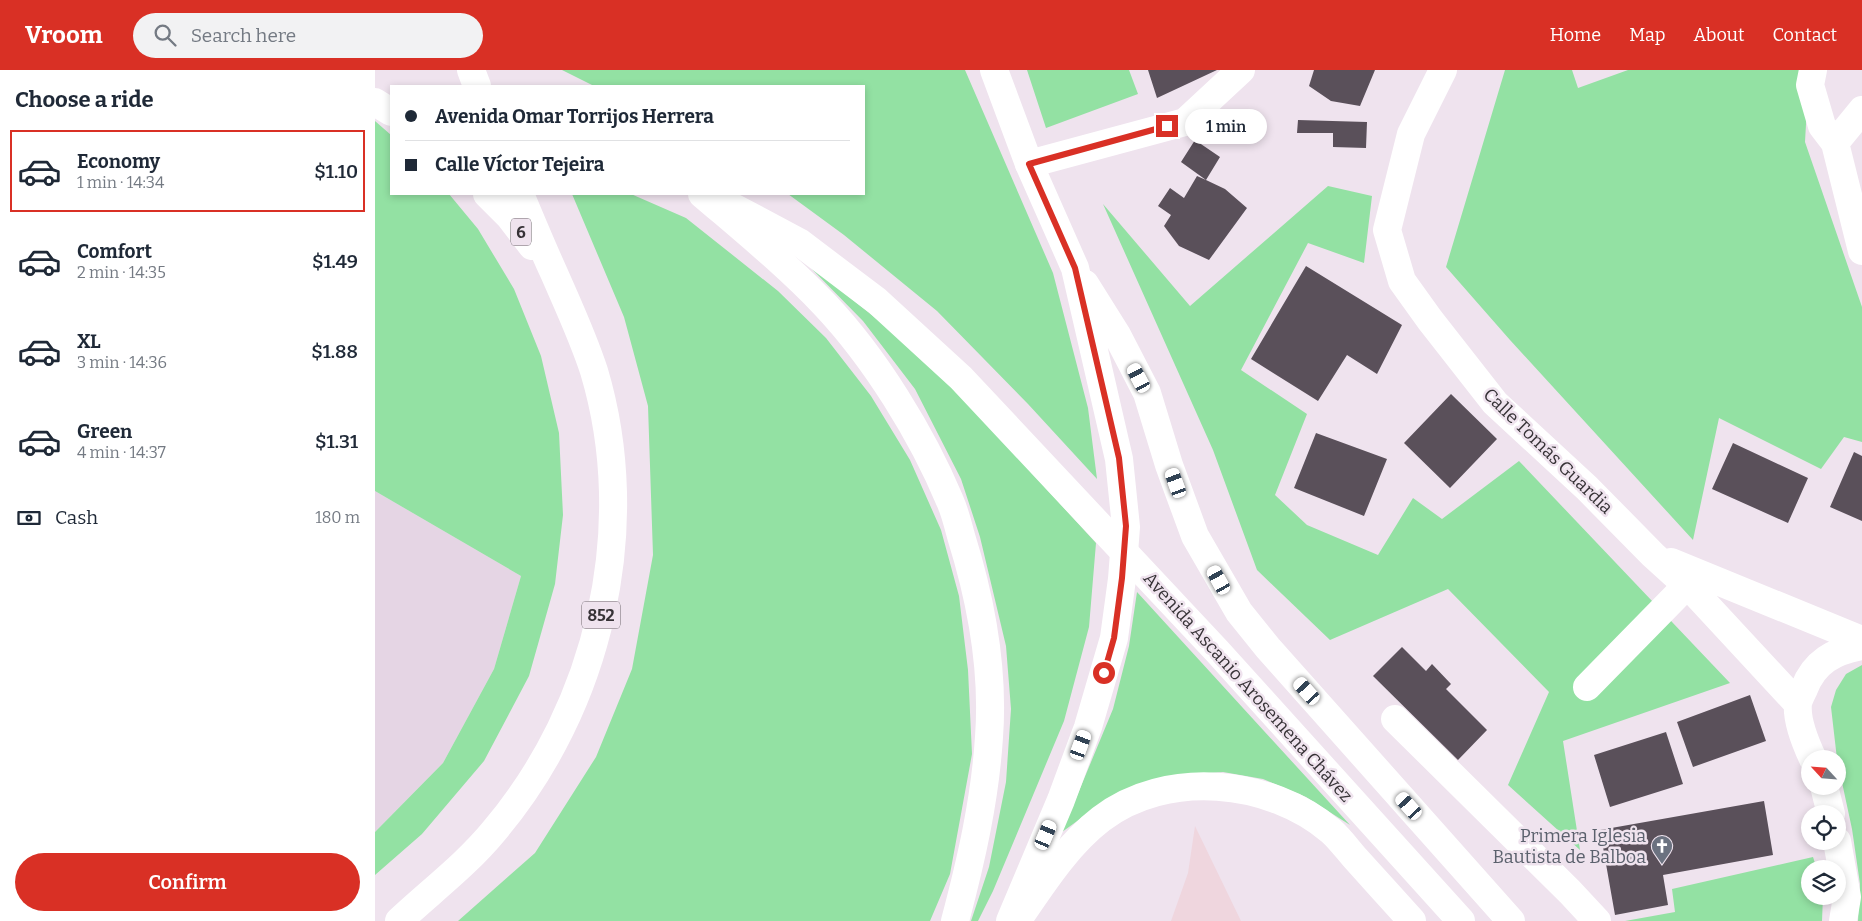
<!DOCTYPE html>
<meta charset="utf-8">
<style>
:root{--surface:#fff;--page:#f2f2f3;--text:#1f2937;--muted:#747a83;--line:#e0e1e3;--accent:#d93025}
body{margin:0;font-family:Bitter,serif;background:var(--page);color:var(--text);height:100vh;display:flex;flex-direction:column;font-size:19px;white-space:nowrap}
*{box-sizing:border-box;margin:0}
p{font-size:16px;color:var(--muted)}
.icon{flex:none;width:28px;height:28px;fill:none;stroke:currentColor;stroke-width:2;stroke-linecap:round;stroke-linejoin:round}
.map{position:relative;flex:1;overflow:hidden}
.sheet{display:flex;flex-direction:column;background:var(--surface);width:375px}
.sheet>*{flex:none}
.banner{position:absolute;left:15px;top:15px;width:475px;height:110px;border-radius:0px;box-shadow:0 2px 8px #0003;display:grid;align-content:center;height:110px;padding:0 15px;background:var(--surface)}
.needle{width:32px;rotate:296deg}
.controls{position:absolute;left:1426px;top:680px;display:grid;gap:10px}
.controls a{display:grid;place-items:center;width:45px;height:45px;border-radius:50%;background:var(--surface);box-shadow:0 2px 8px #0003;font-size:25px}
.end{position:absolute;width:22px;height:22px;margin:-11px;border:6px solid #d93025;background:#fff;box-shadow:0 0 0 2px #fff}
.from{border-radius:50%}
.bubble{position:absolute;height:35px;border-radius:18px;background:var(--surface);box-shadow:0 2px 8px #0003;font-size:16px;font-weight:600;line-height:35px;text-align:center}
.car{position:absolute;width:15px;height:30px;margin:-15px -8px;border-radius:6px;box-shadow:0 0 4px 1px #0007;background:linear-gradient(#fff 24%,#345 0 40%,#fff 0 76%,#345 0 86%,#fff 0)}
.banner b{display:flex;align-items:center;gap:18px;height:48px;font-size:19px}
.banner b+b{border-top:1px solid var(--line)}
.banner i{width:12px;height:12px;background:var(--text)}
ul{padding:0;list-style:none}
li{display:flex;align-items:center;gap:15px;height:82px;margin:0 10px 8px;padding:0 5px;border:2px solid transparent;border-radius:0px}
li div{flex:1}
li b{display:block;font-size:19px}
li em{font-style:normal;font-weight:600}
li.current{border-color:var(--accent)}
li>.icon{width:45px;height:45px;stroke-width:1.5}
h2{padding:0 15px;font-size:22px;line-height:60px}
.pay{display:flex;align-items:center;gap:12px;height:55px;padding:0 15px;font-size:19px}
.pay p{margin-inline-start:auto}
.primary-button{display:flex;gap:10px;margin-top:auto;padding:10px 15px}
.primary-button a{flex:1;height:58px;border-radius:30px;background:var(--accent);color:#fff;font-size:20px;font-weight:600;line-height:58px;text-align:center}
header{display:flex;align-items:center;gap:30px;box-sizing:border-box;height:70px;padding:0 25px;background:var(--accent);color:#fff}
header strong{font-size:24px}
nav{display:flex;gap:28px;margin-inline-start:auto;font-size:18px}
.search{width:350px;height:45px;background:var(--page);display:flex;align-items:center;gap:12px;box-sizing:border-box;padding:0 18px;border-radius:28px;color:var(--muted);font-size:19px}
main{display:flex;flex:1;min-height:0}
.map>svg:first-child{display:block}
.industrial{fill:#efd6de}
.built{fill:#e5d5e4}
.green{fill:#93e1a3}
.building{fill:#5a505a}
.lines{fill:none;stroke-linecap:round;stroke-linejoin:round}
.minor{stroke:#fff;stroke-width:28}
.major{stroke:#fff;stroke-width:28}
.highway{stroke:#fff;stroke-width:28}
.route{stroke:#d93025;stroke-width:6}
.labels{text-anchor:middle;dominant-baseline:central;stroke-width:5;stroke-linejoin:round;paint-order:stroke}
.shield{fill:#efe3ee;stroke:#6e676d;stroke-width:1}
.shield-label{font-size:16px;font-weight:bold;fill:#363236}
.street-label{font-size:18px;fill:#363236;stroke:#efe3ee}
.worship-label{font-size:18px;fill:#5b616d;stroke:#efe3ee;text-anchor:end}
</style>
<header>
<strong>Vroom</strong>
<div class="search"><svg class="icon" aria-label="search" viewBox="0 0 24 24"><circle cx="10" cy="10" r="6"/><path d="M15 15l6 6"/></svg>Search here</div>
<nav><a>Home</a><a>Map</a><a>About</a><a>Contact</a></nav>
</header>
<main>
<section class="sheet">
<h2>Choose a ride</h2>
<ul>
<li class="current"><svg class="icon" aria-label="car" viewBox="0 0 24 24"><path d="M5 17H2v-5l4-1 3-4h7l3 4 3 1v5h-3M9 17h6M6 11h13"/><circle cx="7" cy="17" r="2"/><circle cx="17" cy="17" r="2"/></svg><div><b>Economy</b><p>1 min · 14:34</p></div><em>$1.10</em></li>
<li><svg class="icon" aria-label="car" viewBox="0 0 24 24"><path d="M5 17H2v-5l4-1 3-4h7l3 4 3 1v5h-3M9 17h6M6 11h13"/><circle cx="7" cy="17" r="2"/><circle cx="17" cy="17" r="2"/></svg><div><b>Comfort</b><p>2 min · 14:35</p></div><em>$1.49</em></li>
<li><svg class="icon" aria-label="car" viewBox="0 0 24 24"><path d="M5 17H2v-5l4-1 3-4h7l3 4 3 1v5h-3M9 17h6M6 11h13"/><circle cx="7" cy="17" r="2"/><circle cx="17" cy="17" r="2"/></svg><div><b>XL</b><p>3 min · 14:36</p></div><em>$1.88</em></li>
<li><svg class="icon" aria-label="car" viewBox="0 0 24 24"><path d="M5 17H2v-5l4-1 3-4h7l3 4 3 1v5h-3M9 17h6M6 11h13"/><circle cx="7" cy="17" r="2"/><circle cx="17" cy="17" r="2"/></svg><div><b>Green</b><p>4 min · 14:37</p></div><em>$1.31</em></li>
</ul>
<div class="pay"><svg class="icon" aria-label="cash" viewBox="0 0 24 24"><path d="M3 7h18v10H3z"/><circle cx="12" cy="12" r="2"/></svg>Cash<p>180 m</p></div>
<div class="primary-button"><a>Confirm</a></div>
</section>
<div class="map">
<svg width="1487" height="851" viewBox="0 0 1487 851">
<rect width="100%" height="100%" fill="#efe3ee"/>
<!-- industrial -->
<path class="industrial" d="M820,756l46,95h-70l17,-48z"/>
<!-- built -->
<path class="built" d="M0,421l146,85 -27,93 -51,94 -68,69z"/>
<!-- green -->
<path class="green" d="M187,0h403l88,203 35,135 9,71 -69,-75 -91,-93 -93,-76 -56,-41h76v-108h-270z
M652,0h102l9,24 -92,34z
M1130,0h67l6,18 50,-18h181l-4,72 57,165v135l-18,-5 -23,32 -102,-51 -26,122 -183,-200 -64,-73z
M0,51l16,14v59h58l29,35 36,60 27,67 18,77 4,82 -8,69 -26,92 -45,85 -62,73 -47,41v-43l68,-69 51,-94 27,-93 -146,-85z
M953,116l44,10 -8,67 -56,-20 -67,127 66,44 -32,81 32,30 71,30 35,-57 29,21 77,-58 211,222 -167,58 17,109 -72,-65 41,-93 -101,-103 -118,51 -73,-70 -44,-120 -110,-246 87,102z
M197,124h59l55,24 92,73 48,47 45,58 39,64 31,70 18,66 9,74 4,84 -22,120 -20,47h-472l77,-68 61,-96 36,-88 21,-114 -5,-149 -24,-89z
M428,190l75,60 76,68 142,155 -7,84 -25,94 -71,170 -15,30h-7l18,-54 17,-85 5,-73 -5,-63 -26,-109 -19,-58 -46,-90 -52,-68z
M762,522l213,233 -44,-28 -43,-18 -40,-7 -43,3 -45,10 -37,21 -36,26 51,-123 16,-63z
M1487,595v256h-4l2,-37 -8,-55 -15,-70 -6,-52 5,-17 10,-16z
M1438,787l4,12h-7v27h13l-1,25h-197l50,-9 -3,-23z"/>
<!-- building -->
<path class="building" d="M773,0h69l-60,28z
M939,0h61l-15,36 -29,-5 -22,-15z
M923,50l69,2 -1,26 -33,-1v-14h-36z
M820,70l25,17 -14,23 19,9 22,19 -38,52 -30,-14 -15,-20 7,-11 -13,-9 12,-18 14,10 13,-22 9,4 -25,-18z
M931,196l96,59 -25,49 -30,-19 -29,46 -67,-42z
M1076,324l46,45 -47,49 -46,-45z
M941,363l71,26 -23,57 -70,-28z
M1358,373l75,35 -20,45 -76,-34z
M1479,382l8,4v65l-32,-14z
M1027,577l24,24 6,-7 19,20 -5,5 41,41 -29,30 -85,-84z
M1375,625l16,46 -73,26 -16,-45z
M1291,662l17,52 -73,23 -16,-52z
M1389,731l9,54 -110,20 5,30 -53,10 -15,-85z"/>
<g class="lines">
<!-- minor -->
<path class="minor" d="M1068,0l-32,64 -24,96 15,51 28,39 65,83 92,85 66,67 43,39 102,110
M1438,0l-3,15 12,41 13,17 27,108
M1460,73l27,-33
M654,94l156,-42 56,-52
M1296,492l191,78
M1212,617l100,-102
M1020,649l175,173 27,29
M1438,689c-7,-15 -17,-39 -15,-56 1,-4 4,-10 6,-14 10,-27 30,-38 58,-43
M1449,716l7,28
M1462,771l10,56 -4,24"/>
<!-- major -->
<path class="major" d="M341,128l83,44 78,59 84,77 256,273 244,270
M642,851c25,-36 49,-75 84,-102 65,-50 169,-40 230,12 9,8 17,19 25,28 19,21 37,41 56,62"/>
<!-- highway -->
<path class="highway" d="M96,0l6,16
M619,0l35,94 46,104 44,191 7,68 -4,52 -8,59 -26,89 -27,73 -51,121
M0,32l16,10
M112,124l22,22 23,30
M327,124c42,36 85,71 123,111 50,53 97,129 125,196 5,11 8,24 11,35 20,64 33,134 28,201 -4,63 -18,124 -34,184
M710,214l32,51 30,58 22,72 26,71 44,76 29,36 243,273
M24,851c32,-30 67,-56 95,-90 105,-124 147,-303 100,-460 -11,-34 -26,-66 -40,-98 -12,-26 -23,-53 -34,-79"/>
</g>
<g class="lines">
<!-- route -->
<path class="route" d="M729,603l10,-35 8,-60 4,-52 -7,-68 -44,-190 -46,-104 138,-38"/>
</g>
<!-- icons -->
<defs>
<g id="church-pin" transform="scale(1.125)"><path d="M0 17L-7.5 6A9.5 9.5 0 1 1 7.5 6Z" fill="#6b7280" stroke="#efe3ee"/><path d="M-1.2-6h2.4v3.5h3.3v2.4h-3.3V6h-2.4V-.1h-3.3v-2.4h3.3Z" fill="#fff"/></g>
</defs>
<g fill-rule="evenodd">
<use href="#church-pin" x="1287" y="776"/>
</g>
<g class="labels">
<!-- shield labels -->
<g class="shield">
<rect x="136" y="148.5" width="20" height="27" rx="4"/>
<rect x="207" y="531.5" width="38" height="27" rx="4"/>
</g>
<g class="shield-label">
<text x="146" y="162">6</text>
<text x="226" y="545">852</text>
</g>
<!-- street labels -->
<g class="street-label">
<text transform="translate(1173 381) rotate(44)">Calle Tomás Guardia</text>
<text transform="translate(873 617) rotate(48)">Avenida Ascanio Arosemena Chávez</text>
</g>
<!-- worship labels -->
<g class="worship-label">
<text x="1271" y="766">Primera Iglesia<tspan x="1271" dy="21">Bautista de Balboa</tspan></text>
</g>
</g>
</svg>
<div class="controls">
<a><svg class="needle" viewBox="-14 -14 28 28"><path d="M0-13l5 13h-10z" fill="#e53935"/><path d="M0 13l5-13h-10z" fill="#747a83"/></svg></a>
<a><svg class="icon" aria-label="locate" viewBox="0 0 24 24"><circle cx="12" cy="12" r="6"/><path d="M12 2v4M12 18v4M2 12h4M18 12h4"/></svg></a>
<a><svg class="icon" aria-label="layers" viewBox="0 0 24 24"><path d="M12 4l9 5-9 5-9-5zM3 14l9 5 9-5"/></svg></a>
</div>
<i class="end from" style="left:729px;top:603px"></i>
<i class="end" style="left:792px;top:56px"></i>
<div class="bubble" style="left:810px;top:39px;width:82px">1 min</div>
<i class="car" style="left:764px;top:308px;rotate:332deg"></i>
<i class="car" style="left:801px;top:413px;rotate:340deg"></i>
<i class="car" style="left:844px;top:510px;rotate:331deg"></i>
<i class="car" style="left:932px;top:621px;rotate:318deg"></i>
<i class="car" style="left:706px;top:675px;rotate:20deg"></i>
<i class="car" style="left:1034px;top:736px;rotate:318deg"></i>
<i class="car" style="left:671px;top:765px;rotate:23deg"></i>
<div class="banner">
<b><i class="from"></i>Avenida Omar Torrijos Herrera</b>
<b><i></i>Calle Víctor Tejeira</b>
</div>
</div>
</main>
